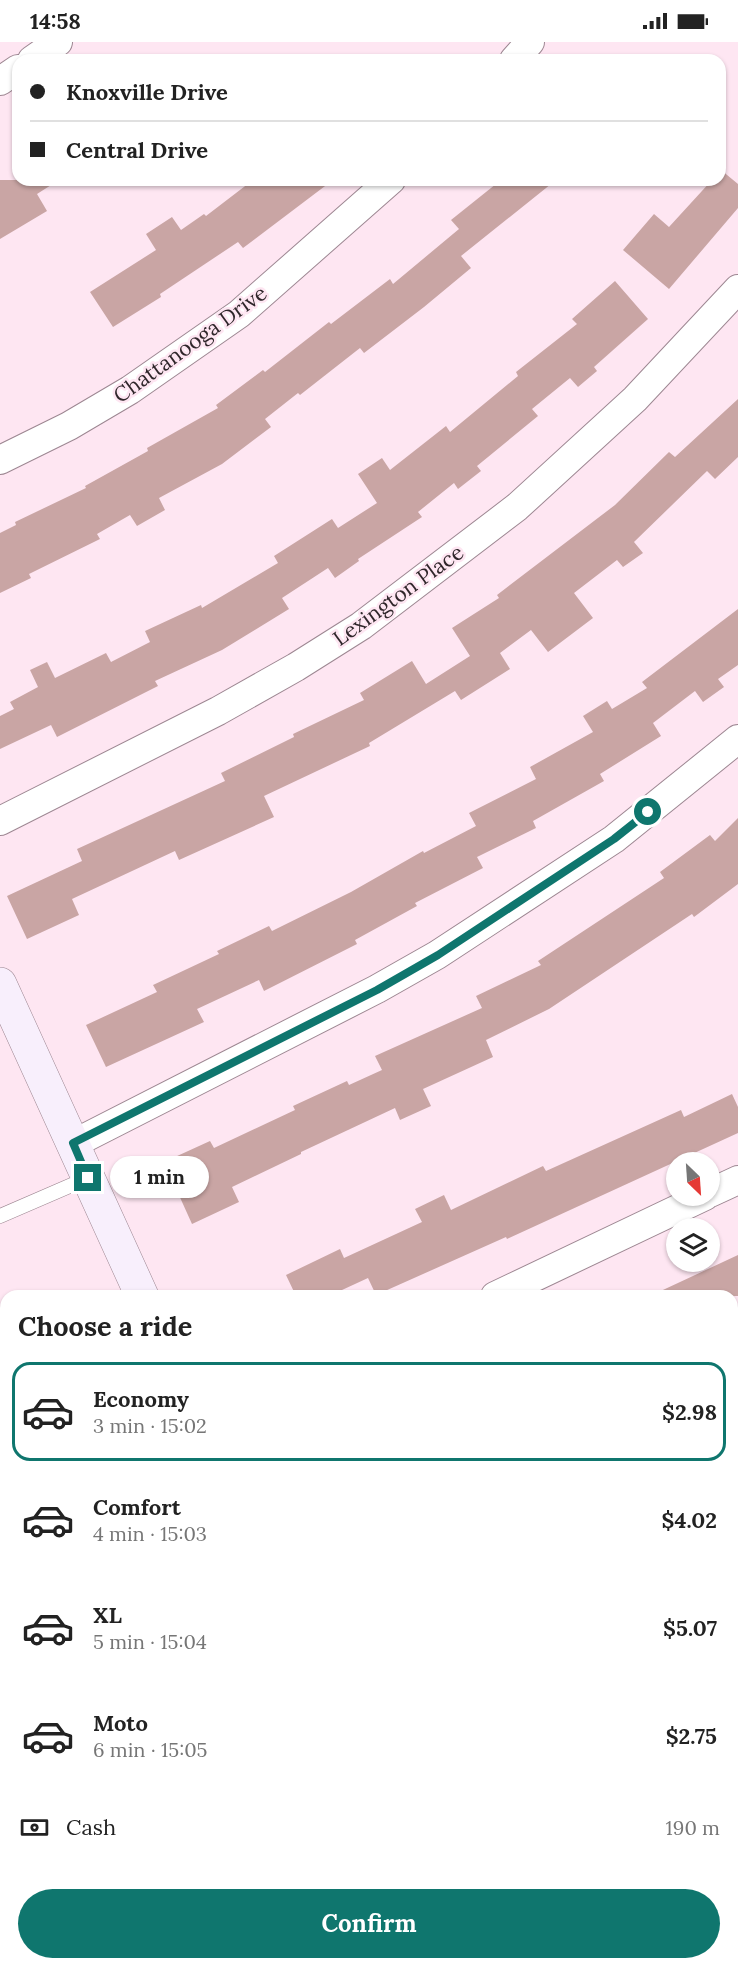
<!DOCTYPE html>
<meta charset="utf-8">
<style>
:root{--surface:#fff;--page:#f2f2f2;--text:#222;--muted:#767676;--line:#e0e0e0;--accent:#0f766e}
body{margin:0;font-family:Lora,serif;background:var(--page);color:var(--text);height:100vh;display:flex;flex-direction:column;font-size:22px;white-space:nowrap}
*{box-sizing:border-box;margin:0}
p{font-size:20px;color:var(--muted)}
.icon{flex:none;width:33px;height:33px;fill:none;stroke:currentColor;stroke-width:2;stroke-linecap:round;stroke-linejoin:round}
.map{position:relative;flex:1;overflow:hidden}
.details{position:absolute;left:0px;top:1248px;width:738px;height:680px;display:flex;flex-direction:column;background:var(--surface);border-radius:18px 18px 0 0;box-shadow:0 2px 4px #0004}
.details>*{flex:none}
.guide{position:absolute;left:12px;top:12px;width:714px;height:132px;border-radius:18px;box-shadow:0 2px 4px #0004;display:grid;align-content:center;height:132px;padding:0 18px;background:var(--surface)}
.needle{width:39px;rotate:155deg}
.controls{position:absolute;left:666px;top:1110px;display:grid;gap:12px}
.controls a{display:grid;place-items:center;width:54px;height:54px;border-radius:50%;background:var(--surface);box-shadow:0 2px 4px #0004;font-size:30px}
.end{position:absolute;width:27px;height:27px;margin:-14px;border:8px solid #0f766e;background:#fff;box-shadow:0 0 0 3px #fff}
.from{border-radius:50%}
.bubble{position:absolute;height:42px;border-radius:21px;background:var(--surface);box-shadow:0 2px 4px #0004;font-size:20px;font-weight:800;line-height:42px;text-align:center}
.guide b{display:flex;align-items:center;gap:21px;height:57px;font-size:22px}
.guide b+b{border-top:2px solid var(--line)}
.guide i{width:15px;height:15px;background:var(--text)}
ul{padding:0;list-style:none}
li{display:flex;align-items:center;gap:18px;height:99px;margin:0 12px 9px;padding:0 6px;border:3px solid transparent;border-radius:18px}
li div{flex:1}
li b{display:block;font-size:22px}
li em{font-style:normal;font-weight:800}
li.selected{border-color:var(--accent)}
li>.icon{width:54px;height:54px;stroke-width:1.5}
h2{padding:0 18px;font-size:27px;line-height:72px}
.pay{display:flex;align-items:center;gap:15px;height:66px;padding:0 18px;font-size:22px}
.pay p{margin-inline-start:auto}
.cta{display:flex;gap:12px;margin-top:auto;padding:12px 18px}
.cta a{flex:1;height:69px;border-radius:36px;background:var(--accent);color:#fff;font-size:24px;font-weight:800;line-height:69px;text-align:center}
.status{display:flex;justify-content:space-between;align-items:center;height:42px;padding:0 30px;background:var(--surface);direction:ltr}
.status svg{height:16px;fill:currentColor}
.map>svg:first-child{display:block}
.green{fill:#f5d8c5}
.building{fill:#c9a5a4}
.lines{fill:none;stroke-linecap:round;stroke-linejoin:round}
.lane-casing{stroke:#9d8792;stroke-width:15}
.street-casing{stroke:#9d8792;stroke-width:30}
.secondary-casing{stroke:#9d8792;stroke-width:34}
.lane{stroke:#fff;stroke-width:14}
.street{stroke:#fff;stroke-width:28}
.secondary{stroke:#f8effc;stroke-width:33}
.route{stroke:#0f766e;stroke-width:8}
.labels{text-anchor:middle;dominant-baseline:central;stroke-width:5;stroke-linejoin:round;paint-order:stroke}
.street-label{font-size:21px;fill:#2f262a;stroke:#fee6f2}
</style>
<div class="status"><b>14:58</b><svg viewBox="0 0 49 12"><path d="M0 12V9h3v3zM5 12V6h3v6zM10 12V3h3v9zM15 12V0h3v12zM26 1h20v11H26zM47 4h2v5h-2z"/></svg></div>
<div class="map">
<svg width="738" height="1927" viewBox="0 0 738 1927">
<rect width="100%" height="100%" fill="#fee6f2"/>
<!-- green -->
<path class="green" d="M738,1694v233h-228l-2,-5h224v-225z"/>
<!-- building -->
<path class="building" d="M721,128l17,14v24l-69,81 -46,-39 31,-36 15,13 43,-47h8z
M0,138h59l-22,14 10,17 -47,28z
M253,138h80l-90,68 -5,-6 -78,52 1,3 -48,30 -23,-35 66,-42 -10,-16 26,-17 9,13 23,-16 2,2z
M501,138h55l-95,76 10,12 -47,39 -60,46 -4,-5 -60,47 -2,-2 -33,26 6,8 -49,37 -63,34 6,12 -28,16 -7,-11 -33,19 3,5 -71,35 2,4 -31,15v-60l16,-8 -1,-3 71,-34 -1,-2 63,-35 -1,-3 71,-40 -2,-3 47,-35 2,2 64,-50 2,2 59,-45 3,5 66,-55 -8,-9z
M615,239l33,38 -54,48 3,4 -19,16 -8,-9 -38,31 6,7 -61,50 4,5 -23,18 -4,-6 -36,29 4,5 -64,42 1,2 -24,17 -7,-10 -46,30 7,11 -67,41 -67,31 3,5 -101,51 -6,-12 -51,24v-33l14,-7 -4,-7 28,-15 -8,-17 17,-8 8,16 51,-25 5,9 39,-20 -5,-11 56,-26 1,3 76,-45 -4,-7 58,-37 6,9 39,-25 -19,-29 24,-16 8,12 56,-44 4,6 68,-56 -2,-4 61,-48 -5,-5z
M738,357v58l-23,22 -8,-8 -73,71 9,11 -20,14 -6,-7 -43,33 19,25 -45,34 -17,-22 -31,23 10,16 -49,31 -6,-9 -86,52 1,3 -106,50 10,21 -95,43 -4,-9 -103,48 7,16 -52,24 -20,-43 75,-35 -5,-12 148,-68 -4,-8 73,-36 -1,-3 71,-34 -4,-7 52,-32 14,23 44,-28 -18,-28 47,-30 -2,-3 118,-90 54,-53 6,5z
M738,567v56l-20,14 6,8 -21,15 -8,-11 -42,32 8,13 -61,38 4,7 -71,40 3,7 -59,29 6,11 -68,35 2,3 -62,34 2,4 -93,47 -5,-11 -62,29 7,13 -98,45 -20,-42 71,-33 -4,-7 66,-31 -2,-3 52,-25 3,5 79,-39 72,-41 1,2 52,-27 -7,-13 67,-34 -6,-12 63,-35 -10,-16 24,-15 5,8 35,-21 -5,-6z
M738,776v66l-44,33 -2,-3 -143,95 -63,31 7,17 -70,32 8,17 -31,14 -5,-12 -94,44v2l-69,33 7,15 -47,22 -28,-62 46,-21 4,7 81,-38 -2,-4 54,-25 2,4 33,-15 -7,-14 107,-48 -6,-12 65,-31 -3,-4 126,-83 -4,-6 50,-37 5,6z
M732,1052l6,13v26l-231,106 -1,-2 -130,58 -8,-17 -39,18h-33l-10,-21 54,-26 4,9 78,-36 -7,-13 29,-14 7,15 92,-44 3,5 135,-61 3,7z
M738,1213v41h-88z"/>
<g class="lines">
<!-- lane casing -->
<g class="lane-casing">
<path id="lane" d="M0,1174l88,-38"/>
</g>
<!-- street casing -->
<g class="street-casing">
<path id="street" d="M32,18l26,-18
M514,18l16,-18
M0,39l18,-12
M0,418l69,-34 61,-36 109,-76 152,-134
M0,779l218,-110 78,-44 65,-41 156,-119 118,-108 103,-110
M73,1102l304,-155 60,-34 177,-116 124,-100
M710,1151l28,-13
M495,1254l210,-100
M0,1652l6,-2"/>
</g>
<!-- secondary casing -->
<g class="secondary-casing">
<path id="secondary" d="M0,942l142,312
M732,1503l6,-3
M0,1837l6,-3
M416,1922l3,5
M470,1922l3,5"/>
</g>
<!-- lane -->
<use href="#lane" class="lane"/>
<!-- street -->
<use href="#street" class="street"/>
<!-- secondary -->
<use href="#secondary" class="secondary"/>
</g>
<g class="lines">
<!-- route -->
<path class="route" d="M88,1136l-15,-35 304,-153 61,-35 176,-116 34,-27"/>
</g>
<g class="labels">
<!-- street labels -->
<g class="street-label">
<text transform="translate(190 302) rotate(-36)">Chattanooga Drive</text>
<text transform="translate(398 553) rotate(-36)">Lexington Place</text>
</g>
</g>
</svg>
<div class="controls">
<a><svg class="needle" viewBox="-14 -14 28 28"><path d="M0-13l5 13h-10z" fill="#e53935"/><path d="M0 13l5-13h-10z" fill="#767676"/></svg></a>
<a><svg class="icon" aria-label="layers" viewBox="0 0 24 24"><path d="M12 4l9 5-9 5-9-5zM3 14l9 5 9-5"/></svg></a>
</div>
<i class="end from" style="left:648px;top:770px"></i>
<i class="end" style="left:88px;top:1136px"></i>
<div class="bubble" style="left:110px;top:1114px;width:99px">1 min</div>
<div class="guide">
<b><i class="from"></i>Knoxville Drive</b>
<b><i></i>Central Drive</b>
</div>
<section class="details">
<h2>Choose a ride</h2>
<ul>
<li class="selected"><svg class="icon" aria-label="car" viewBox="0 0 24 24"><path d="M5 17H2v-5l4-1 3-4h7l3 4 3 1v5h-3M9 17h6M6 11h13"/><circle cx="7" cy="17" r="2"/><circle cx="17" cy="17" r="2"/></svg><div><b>Economy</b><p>3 min · 15:02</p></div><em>$2.98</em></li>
<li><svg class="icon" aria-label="car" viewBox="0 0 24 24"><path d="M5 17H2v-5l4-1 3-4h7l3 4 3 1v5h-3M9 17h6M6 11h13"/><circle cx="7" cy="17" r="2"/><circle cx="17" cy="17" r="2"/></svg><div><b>Comfort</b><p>4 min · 15:03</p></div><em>$4.02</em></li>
<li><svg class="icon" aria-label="car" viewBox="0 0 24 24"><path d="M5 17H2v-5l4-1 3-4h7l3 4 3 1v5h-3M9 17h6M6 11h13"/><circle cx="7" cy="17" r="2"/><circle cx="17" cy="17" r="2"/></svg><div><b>XL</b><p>5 min · 15:04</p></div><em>$5.07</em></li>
<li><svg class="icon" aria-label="car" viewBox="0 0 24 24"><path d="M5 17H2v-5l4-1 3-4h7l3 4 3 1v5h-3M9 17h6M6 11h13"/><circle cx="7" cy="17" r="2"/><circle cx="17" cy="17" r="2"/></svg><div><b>Moto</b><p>6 min · 15:05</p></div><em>$2.75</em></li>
</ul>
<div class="pay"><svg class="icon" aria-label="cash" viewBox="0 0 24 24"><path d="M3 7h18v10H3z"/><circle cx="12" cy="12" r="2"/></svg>Cash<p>190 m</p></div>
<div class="cta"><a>Confirm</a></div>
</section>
</div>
